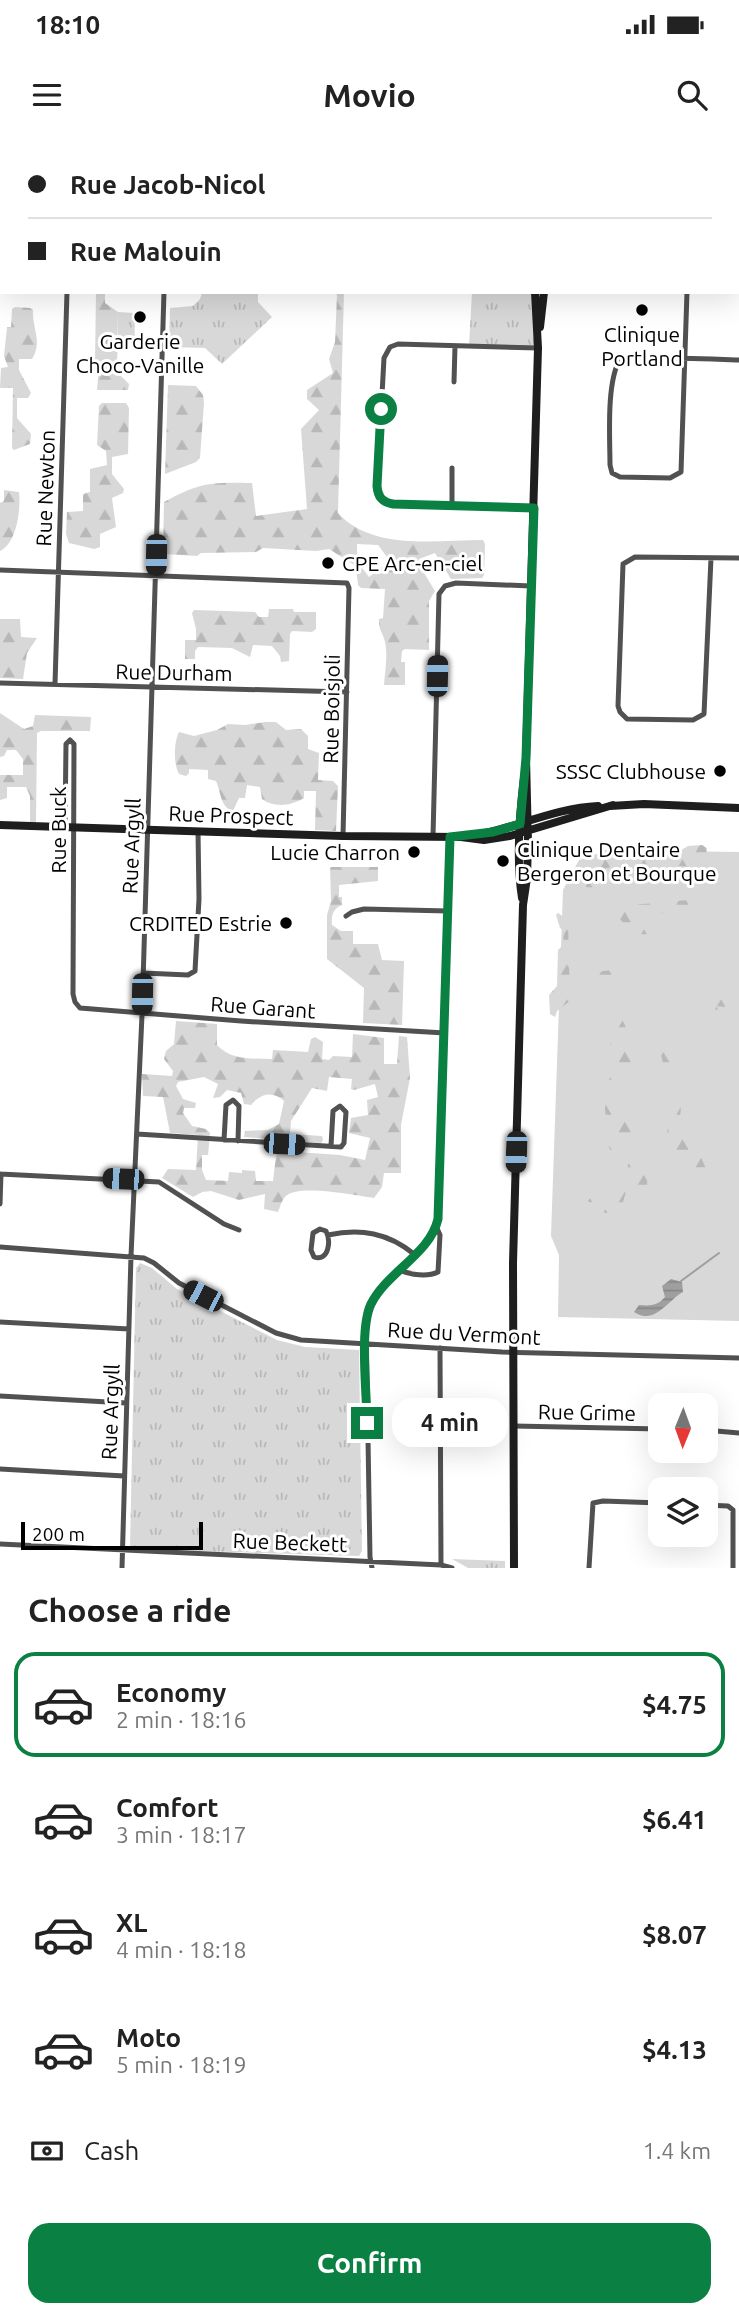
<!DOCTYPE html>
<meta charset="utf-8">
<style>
:root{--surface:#fff;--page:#f2f2f2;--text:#222;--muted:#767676;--line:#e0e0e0;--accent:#0b8043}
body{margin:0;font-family:Ubuntu,sans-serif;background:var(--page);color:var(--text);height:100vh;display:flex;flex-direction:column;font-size:26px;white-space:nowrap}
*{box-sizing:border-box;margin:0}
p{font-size:23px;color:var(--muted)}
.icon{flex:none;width:38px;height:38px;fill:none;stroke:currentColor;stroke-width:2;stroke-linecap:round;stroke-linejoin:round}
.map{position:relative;height:1428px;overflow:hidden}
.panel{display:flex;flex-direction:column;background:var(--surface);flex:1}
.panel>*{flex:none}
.hud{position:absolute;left:0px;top:0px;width:740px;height:154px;box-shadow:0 7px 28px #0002;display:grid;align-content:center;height:154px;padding:0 28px;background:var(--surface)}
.needle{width:46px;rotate:181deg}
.tools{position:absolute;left:648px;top:1253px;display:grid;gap:14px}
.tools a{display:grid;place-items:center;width:70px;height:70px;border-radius:14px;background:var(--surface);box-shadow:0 7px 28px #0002;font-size:35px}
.scale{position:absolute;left:21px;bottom:18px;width:182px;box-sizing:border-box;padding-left:7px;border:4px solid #000;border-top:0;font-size:19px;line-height:24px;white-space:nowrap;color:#000;-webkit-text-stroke:5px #fff;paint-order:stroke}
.end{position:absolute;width:32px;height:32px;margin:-16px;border:9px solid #0b8043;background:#fff;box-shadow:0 0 0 4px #fff}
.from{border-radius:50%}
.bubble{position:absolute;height:49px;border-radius:21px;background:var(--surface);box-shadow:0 7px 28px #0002;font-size:23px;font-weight:700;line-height:49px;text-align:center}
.car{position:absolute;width:21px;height:42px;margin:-21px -10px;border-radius:9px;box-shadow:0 0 5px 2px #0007;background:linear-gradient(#222 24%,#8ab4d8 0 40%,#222 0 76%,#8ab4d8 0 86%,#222 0)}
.hud b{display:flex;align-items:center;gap:24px;height:66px;font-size:26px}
.hud b+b{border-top:2px solid var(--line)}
.hud i{width:18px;height:18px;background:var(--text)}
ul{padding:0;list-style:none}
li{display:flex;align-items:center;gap:21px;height:105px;margin:0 14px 10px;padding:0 14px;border:4px solid transparent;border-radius:21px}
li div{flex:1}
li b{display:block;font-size:26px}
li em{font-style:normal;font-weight:700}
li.selected{border-color:var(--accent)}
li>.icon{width:63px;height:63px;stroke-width:1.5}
h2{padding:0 28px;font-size:32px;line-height:84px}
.pay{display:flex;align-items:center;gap:18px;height:77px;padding:0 28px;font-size:26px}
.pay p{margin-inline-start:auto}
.primary-button{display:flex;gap:14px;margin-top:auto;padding:14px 28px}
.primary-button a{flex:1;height:80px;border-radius:21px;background:var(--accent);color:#fff;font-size:28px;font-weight:700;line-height:80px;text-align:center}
.status{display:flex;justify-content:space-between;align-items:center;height:49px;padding:0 35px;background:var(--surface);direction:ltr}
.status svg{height:19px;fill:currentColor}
header{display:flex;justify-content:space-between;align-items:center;height:91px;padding:0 28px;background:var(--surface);font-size:32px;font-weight:700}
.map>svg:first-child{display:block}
.green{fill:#d8d8d8}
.forest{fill:url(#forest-firs);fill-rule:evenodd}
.park{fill:url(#park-tufts)}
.water{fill:url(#water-rules)}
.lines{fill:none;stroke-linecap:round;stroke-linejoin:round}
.stream{stroke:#9f9f9f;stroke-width:2}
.street{stroke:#515151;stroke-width:5}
.secondary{stroke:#1e1e1e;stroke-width:8}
.route{stroke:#0b8043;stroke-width:9}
.poi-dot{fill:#000;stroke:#fff;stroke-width:2.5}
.labels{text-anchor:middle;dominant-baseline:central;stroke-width:6;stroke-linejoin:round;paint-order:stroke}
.poi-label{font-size:21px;fill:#000;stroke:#fff;text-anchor:end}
.street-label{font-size:21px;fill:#000;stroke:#fff}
</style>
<div class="status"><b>18:10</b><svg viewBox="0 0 49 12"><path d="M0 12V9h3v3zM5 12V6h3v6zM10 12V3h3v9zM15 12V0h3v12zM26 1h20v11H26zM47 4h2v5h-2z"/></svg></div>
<header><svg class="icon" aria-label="menu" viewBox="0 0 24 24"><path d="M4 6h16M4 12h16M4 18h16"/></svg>Movio<svg class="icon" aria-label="search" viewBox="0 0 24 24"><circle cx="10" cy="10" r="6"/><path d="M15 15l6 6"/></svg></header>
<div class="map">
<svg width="739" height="1428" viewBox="0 0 739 1428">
<defs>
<pattern id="forest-firs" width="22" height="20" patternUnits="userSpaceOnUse" patternTransform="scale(1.75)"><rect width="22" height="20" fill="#d8d8d8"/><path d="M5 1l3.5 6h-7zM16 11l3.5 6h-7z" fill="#b8b8b8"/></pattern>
<pattern id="park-tufts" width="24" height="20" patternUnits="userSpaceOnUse" patternTransform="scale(1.75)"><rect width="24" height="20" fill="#d8d8d8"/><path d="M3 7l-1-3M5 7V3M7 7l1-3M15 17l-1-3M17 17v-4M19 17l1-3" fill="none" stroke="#b8b8b8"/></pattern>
<pattern id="water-rules" width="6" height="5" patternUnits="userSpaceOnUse" patternTransform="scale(1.75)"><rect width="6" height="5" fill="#9f9f9f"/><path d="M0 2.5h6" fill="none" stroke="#878787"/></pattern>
</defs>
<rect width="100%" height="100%" fill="#fff"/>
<!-- green -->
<path class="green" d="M601,710l138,2v469l-181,-4 1,-62 -8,-19 12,-346 16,-30 23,-8z"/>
<!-- forest -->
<path class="forest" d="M96,152h9v11l13,9 -1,60 12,12 -1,6h-31l2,-23 -4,-5z
M335,152h9l-6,221c34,38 98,27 145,27l2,4 -1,31 -2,3 -31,1 -16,-26 -16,6 -1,4 17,28 -6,10v49l-24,-1 -3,2 -1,11h4v23h-21c1,-14 4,-29 1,-43 -2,-9 -7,-13 -6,-23l4,-1 2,-29 -24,-1 -3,-3 -2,-19 -27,-17 -13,2 -53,-3 -7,4 -55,1 -4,3 -33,-2 -1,-2 1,-50c36,-20 48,-20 88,-19l4,33 51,-7 -6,-80 18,-19 -12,-11v-9l26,-17 -4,-14 6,-17 2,-47zM357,404l21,1 12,16 -21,16 -12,-16z
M15,167l15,1 3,2c-1,18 10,32 -1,49h-13v11l12,23 -3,5h-11v20l14,16 -1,10 -16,6 -2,-2 1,-60h-13l1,-20 7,-1 -4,-11 3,-29h4l1,-18z
M168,245l28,1 7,9 1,8 -4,55 -4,4 -31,12z
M102,263h24l3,5 -1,46 -16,3v17l12,15 -1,4 -11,5 4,29 -16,7v13l-6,2 -25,-6 -3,-9 1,-22 16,-1v-17l7,-2v-23l17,-4 -1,-14 -9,-6 2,-39z
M4,350l15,2c2,17 -2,51 -19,59v-48l4,-2z
M269,469h24l1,3h22v17l-4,3 -20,-1 -2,3 -1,27 -8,1 -1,-6 -8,-10 -19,-1 -3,12 -18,-9 -34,-1 -3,4v8h-10v-19h11v-11l-4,-16 2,-3 61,2 4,5h9z
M0,479h20l1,18 16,1 -10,15 -4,26 -23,-1z
M0,573l24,16 9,-3 2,-11 56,2 -1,14h-49l-4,2 -1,89h-6v-26l-4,-9h-19v11l-7,2v-25h23v-16l-7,-9h-9l-3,6 -4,1z
M265,582h11l10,8 15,-1 7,7v13l11,4 -1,27 15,1 5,5 -2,45 -21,-1 1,-39h-12v7c-13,8 -30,10 -42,1l-2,-12 -13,-2 -2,13h-6l-6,13c-13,-4 -12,-19 -17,-30l-8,-2v-9l-19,-1v4l-3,3 -7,-2c-6,-11 -5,-32 0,-42l15,4 23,-6 11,-6 17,1z
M702,705l5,3 -2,14 -9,5 -63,-4 -42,8 -2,-7 24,-13 65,1 10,-6z
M330,727h48v14l-39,4v12h3v8c-9,4 -11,10 -10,20l9,6h12v13h25l4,16 22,1 -2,64 -39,-2 1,-35 -37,-29v-44l4,-14z
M590,737l15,1v8l-3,3 2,7h-7l-4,7 -7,-17z
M689,760l7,11c-18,-9 -28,-1 -44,8l1,4 12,7 -1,4c-23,0 -29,4 -44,-15l-13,-1 -8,2 -3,-2 4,-10 18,4 14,-7z
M558,773l10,7 2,81 -13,10 -2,6 -5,-3 -1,-19 8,-9 1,-36 5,-5 1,-14 -4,-3 -4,-13z
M631,827v3l-17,6 -4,15 -4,1 -10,-15 2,-5z
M708,851l16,2 3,9 -2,5 -8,-1 3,20 -13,-6 -5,-18z
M615,872c14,7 25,62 20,76l-13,-4 -7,9 4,7 5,-2 7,3c3,16 6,31 -1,46l-9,-3 -4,2 -3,18 -3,-3 -6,-52 2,-22 6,-20 -4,-38z
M176,881l41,3v21c15,16 34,13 55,14l1,-9 35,2 3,-13 4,-2 8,5 -1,17 7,1 4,-4 19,1 1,-23 31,4v26h13l2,-28 8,1 3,41 -9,47v48h-17l-2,14 -8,11c-17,-2 -77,-15 -89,-1 -3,3 -5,10 -7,15l-14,-3 1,-15 -26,6 -28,-9 -9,1 -9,5 -31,-19 6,-9 28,1 2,-35 -28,-2 -7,-36 -20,-1 -1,-22 30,2 1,-5 -9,-12 2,-8 8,-7zM204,937l14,7 -5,14 7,-1 7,-7 14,3 3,11 7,1c9,-11 21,-15 33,-4l-5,23 -11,6 -23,1 -1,6 77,6 2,-3 -1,-4 -32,-2 1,-13 21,-33 15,3 2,-14 23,2 -1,10 3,1 21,-6 3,13 -11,3 1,15 -17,3 -2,15 21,5 -5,22 -25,-5 -58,-4 -4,1 -2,4 -3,25h-17l-1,-10 -13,-1v3l-13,-1 -1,9 -22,-1 -4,-10v-15h6l2,-22 -4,-4 -14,-3 -9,-13 1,-5h11l1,-5 -13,-4 -7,-13 2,-4z
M669,902l3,1 3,8c-12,24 14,46 3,71l11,8 25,57 -16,-16 -5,6 -26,-40 3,-47 -9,-35z
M636,1023l11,17 1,16 -6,1 -13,-7 -3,2 -3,10 -16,11 -7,-1 -12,-11 2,-3c23,8 37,-14 38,-34z"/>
<!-- park -->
<path class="park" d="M472,152h63l3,56 -69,-2z
M202,153l56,1v8l14,15 -50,47 -17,-16 -36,-1 1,-39 23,-2 7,-7z
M118,172l16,1 1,26h-17z
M140,1123l12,5 25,21 100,51 28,7 54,3 3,201 -3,5 -224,-7 -5,-2 6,-279z
M452,1419l53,2v7h-37z"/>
<!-- water -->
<path class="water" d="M671,1139l11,3 1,10c-15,8 -29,34 -49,20l5,-7c11,1 18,1 26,-8l-3,-11z"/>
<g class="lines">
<!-- stream -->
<path class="stream" d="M681,1141l38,-28"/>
<!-- street -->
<path class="street" d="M89,2v-2
M169,2v-2
M267,2v-2
M364,2v-2
M453,2v-2
M619,2v-2
M693,2v-2
M687,152l-6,180 -11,6 -50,-1 -8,-4 -2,-8c0,-27 -4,-82 10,-106 12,-4 26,-2 39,-1 27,0 53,1 80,2
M454,242l1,-36
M452,365v-37
M534,368l-141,-4 -13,-6 -3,-12 7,-128 6,-11 8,-3 140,4
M711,418l-7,156 -11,6 -66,-1 -7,-7 -2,-6 5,-142 12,-7 104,1
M0,430l347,13 2,5 -6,248
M0,543l347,9
M55,544l12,-392
M65,687l1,-83 4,-4 4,4 -1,250 2,8 5,6 161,13 204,12
M433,697l6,-243 6,-8 11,-3 75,3
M346,776l6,-4 12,-3 84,2
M143,833l45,2 7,-4 4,-72 -1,-68
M137,994l204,13 3,-4 2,-31 -6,-6 -7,5 -2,35
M224,1000l2,-35 7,-5 6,6 -1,35
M0,1034l159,8 65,42 15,6
M0,1064l1,-30
M320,1089l6,2c5,10 3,31 -12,26l-3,-7 2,-17z
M328,1095c33,-7 60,-2 86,19
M0,1107l144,11 10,5 25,20 97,50 25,7 201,12 237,6
M400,1130c10,5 28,7 38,2l2,-37 -4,-9
M0,1182l129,7
M440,1208l1,217
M0,1256l126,7
M514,1286l146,3
M705,1290l34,3
M0,1329l124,7
M705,1365l23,1 5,4v58
M0,1404l441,21 11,3
M122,1428l9,-312 11,-241 22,-723
M372,1428l-2,-11 -4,-236c9,-44 63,-63 72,-102l12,-382
M589,1428l4,-65 10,-2 57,2"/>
<!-- secondary -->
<path class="secondary" d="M541,2v-2
M550,2v-2
M0,115h2
M540,187l4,-35
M610,666l34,-2 95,4
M0,685l343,11 118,1 23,3 26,-4 103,-31
M471,696c43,-7 83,-28 127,-30
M522,758c-6,-39 -3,-81 2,-120
M514,1428l-1,-305 10,-358 4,-27 1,-36 -2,-84 12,-410 -3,-56"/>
</g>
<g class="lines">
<!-- route -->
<path class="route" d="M367,1283c0,-30 -8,-94 4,-119 16,-32 59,-50 67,-85l12,-382 43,-5 27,-8 6,-66 8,-250 -141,-4c-11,-2 -15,-7 -16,-18l4,-77"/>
</g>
<!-- markers -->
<g class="poi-dot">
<circle cx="642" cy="170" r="7"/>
<circle cx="140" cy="177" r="7"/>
<circle cx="328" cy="423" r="7"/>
<circle cx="720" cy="631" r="7"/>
<circle cx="414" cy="712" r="7"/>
<circle cx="503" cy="721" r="7"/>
<circle cx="286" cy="783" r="7"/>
</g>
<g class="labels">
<!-- poi labels -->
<g class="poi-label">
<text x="642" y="194" text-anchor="middle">Clinique<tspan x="642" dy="24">Portland</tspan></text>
<text x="140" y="201" text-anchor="middle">Garderie<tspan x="140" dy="24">Choco-Vanille</tspan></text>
<text x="342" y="423" text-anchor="start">CPE Arc-en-ciel</text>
<text x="706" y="631">SSSC Clubhouse</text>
<text x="517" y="709" text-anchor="start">Clinique Dentaire<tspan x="517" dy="24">Bergeron et Bourque</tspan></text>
<text x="400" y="712">Lucie Charron</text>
<text x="272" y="783">CRDITED Estrie</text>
</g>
<!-- street labels -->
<g class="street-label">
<text transform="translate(45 348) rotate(-88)">Rue Newton</text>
<text transform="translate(174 532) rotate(1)">Rue Durham</text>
<text transform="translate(331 569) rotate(-89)">Rue Boisjoli</text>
<text transform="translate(231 675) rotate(2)">Rue Prospect</text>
<text transform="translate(58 690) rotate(-90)">Rue Buck</text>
<text transform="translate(131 706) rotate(-88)">Rue Argyll</text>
<text transform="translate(263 867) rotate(4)">Rue Garant</text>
<text transform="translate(464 1193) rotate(3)">Rue du Vermont</text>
<text transform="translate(110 1272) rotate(-88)">Rue Argyll</text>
<text transform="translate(587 1272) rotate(1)">Rue Grime</text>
<text transform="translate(290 1402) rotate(2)">Rue Beckett</text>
</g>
</g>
</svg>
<div class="tools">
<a><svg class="needle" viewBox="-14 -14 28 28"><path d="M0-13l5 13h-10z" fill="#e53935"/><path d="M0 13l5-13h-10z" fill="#767676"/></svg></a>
<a><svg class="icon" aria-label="layers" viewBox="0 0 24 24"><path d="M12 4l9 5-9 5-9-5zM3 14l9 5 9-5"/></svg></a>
</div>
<div class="scale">200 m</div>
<i class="end from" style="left:381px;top:269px"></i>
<i class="end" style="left:367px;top:1283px"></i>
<div class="bubble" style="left:392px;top:1258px;width:116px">4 min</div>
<i class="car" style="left:156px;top:415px;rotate:181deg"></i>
<i class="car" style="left:437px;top:536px;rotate:1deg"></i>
<i class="car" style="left:142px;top:854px;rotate:181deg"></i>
<i class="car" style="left:284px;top:1004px;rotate:93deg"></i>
<i class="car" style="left:516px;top:1012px;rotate:182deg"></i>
<i class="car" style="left:123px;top:1039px;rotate:272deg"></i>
<i class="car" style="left:203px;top:1156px;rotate:297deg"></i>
<div class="hud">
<b><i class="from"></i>Rue Jacob-Nicol</b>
<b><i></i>Rue Malouin</b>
</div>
</div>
<section class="panel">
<h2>Choose a ride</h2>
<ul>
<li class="selected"><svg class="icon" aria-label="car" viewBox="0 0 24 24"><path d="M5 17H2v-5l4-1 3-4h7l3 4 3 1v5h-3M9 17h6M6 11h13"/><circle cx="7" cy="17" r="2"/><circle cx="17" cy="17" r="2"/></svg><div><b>Economy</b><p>2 min · 18:16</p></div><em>$4.75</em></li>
<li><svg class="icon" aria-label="car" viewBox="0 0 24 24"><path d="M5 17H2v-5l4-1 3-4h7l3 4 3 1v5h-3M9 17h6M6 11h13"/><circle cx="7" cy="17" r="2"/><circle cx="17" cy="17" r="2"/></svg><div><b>Comfort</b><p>3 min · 18:17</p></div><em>$6.41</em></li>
<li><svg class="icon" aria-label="car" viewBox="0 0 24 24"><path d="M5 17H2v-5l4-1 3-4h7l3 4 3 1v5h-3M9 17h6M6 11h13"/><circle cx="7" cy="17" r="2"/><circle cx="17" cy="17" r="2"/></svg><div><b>XL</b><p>4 min · 18:18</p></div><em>$8.07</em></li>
<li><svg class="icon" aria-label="car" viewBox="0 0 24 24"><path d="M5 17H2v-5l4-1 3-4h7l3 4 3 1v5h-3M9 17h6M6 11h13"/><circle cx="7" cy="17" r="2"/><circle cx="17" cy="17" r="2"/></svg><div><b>Moto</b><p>5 min · 18:19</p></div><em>$4.13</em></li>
</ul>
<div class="pay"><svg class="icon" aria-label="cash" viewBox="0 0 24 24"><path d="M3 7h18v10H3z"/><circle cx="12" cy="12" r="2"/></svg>Cash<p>1.4 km</p></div>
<div class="primary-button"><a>Confirm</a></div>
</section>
